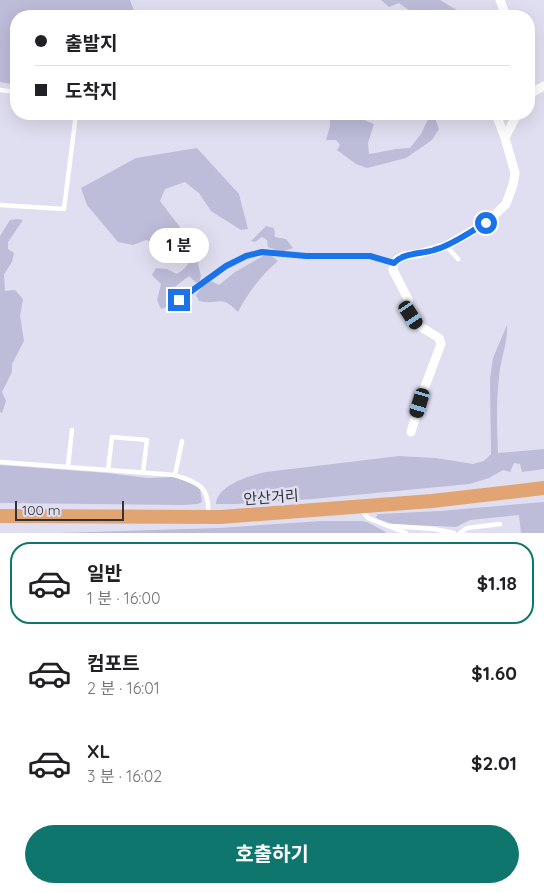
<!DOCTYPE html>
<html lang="ko">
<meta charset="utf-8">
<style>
:root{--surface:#fff;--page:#f6f6f6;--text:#202124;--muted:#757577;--line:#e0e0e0;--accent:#0f766e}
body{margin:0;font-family:Quicksand,"Noto Sans KR",sans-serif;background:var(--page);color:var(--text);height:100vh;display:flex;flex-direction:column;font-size:19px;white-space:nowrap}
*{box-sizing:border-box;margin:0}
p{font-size:16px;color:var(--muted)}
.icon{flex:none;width:28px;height:28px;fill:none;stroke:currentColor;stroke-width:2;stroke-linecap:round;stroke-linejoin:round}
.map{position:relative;height:533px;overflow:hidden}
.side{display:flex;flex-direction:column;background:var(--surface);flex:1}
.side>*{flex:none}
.hud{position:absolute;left:10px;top:10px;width:525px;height:110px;border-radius:20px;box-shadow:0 5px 20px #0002;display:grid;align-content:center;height:110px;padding:0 25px;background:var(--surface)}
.scale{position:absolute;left:15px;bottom:12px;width:109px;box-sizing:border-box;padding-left:5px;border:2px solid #33333a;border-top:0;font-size:14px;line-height:18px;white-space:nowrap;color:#33333a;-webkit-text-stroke:4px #e0dff1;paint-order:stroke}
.end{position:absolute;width:22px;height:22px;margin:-11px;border:6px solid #1a73e8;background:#fff;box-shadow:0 0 0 2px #fff}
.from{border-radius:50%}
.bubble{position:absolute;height:35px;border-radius:18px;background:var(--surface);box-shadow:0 5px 20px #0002;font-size:16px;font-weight:700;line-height:35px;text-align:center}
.car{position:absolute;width:15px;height:30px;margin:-15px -8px;border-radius:6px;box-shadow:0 0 4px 1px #0007;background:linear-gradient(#222 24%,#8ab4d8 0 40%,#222 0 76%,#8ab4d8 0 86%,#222 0)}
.hud b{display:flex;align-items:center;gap:18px;height:48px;font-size:19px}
.hud b+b{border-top:1px solid var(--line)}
.hud i{width:12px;height:12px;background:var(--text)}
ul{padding:9px 0 0;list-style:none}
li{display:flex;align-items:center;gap:15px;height:82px;margin:0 10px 8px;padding:0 15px;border:2px solid transparent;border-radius:20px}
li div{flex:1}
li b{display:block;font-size:19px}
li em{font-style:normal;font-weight:700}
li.on{border-color:var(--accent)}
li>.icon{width:45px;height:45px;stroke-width:1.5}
.action{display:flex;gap:10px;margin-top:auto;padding:10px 25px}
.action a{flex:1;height:58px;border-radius:30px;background:var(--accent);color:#fff;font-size:20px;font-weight:700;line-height:58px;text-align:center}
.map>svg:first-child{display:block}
.green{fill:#bdbcd9}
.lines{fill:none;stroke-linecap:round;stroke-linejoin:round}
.service{stroke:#fff;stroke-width:4.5}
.minor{stroke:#fff;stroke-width:9}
.primary{stroke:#e3a474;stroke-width:14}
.route{stroke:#1a73e8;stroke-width:6}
.labels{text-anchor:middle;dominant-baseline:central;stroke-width:5;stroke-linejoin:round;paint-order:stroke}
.street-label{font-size:15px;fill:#33333a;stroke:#e0dff1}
</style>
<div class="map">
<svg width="544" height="533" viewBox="0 0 544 533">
<rect width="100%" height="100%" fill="#e0dff1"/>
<!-- green -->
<path class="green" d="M0,0h130l6,16h-120v69l-16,-3z
M381,0h59l22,13v3h-45l-18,-13 -10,4z
M330,114h20l24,10 -6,19 1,11c14,-2 27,-6 41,-6l11,-14 8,-17 5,-2 5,14 -7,11 -26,18 -39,10 -11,-4 -19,-14 3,-5 -4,-5h-10l4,-14z
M197,148l42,46 9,35 -7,1 -30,-19 -12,-18 -14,-11 -20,7 -5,12 20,26 -16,23 -10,1 -1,-8 -7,-3 -13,5 -15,-3 -31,-37 -6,-17 55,-30z
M17,219l6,1 -15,22v7l6,4 -2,9 -8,12 1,17 10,-1 8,9 -3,17 4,25 -12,23v8l-10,20 4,9 -4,12 -2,-1v-176l10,-16z
M266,226l8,2 1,9 11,2 7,9 -12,4 -13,-5 -1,-7 -5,-3 -7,5 -4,-1z
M205,239l-7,25 3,12 -2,7 -4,-1 -6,-6 -17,13 -5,5 2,12 -8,3 -4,-9 4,-16 -9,-9 4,-7 11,1 10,5c12,-7 17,-19 22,-32z
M268,253l10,8c-16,14 -30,31 -40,51 -19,-19 -17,-6 -39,-11l-3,-6 6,-8 9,-6 8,4 16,-13z
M507,325c1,18 -7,35 -8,53 -3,25 -2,51 -1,75l46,-4v20l-22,3 -2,-8 -6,-1 -4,9 -7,-2 -14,8 -20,6 -156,15 -77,5h-20c1,-19 35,-29 50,-32l133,-16 37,2 37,6 11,-3 7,-7 -1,-76 3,-20z
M0,465l107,8 41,5 25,-1 19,6 8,6 2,13 -4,2 -16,1 -182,-2z
M544,502v31h-23l-2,-18 -49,5 -14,7 -63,-3 -15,-5 -2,-2 2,-3 62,-3z
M322,521h39l6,1 19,10 -1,1h-326l160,-5z"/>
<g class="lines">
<!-- service -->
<path class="service" d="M0,90l16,2
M0,205l64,4 12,-95
M446,246l12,13
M179,300l38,-28 19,-12 26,-8 44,4h64l24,7
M0,462l175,13c23,8 35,11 33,39
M68,466l4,-36
M108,470l4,-33 35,3 -4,32
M175,475l7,-34
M362,510l6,8 38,15
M391,526l43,3 20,4
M460,533l7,-5 33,-4"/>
<!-- minor -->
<path class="minor" d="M500,0l6,16
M529,94l15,-8
M496,114l9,24 12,-24
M411,432l13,-43 17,-45 -2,-6 -21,-13 -7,-10 -3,-16 -15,-29 1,-7 4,-4 6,-3 14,-2 28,-8 40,-23 20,-19 7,-19 2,-12 -10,-35"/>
<!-- primary -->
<path class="primary" d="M0,516l221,1 211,-16 112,-13"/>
</g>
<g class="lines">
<!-- route -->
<path class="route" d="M179,300l47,-34 20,-10 16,-4 44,4h64l24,7c9,-10 27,-9 40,-13 19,-5 35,-18 52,-27"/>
</g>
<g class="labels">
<!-- street labels -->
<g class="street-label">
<text transform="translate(271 497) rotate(-4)">안산거리</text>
</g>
</g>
</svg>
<div class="scale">100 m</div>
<i class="end from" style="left:486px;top:223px"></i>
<i class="end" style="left:179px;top:300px"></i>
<div class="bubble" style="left:149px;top:228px;width:60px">1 분</div>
<i class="car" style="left:411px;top:315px;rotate:147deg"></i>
<i class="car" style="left:420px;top:403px;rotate:197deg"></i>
<div class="hud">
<b><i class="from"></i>출발지</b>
<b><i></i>도착지</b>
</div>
</div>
<section class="side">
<ul>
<li class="on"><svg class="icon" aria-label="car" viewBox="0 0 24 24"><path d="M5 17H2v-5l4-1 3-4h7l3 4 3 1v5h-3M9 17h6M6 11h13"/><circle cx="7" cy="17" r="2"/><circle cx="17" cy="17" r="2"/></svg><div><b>일반</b><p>1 분 · 16:00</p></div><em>$1.18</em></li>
<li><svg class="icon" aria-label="car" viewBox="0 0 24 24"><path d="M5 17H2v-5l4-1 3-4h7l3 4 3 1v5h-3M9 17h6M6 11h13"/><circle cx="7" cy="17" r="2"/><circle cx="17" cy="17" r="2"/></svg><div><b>컴포트</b><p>2 분 · 16:01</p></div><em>$1.60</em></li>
<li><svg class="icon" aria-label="car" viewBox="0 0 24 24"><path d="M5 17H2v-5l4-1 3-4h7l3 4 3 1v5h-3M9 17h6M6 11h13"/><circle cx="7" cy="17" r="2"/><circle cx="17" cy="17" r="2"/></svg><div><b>XL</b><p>3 분 · 16:02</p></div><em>$2.01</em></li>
</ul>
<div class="action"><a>호출하기</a></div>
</section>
